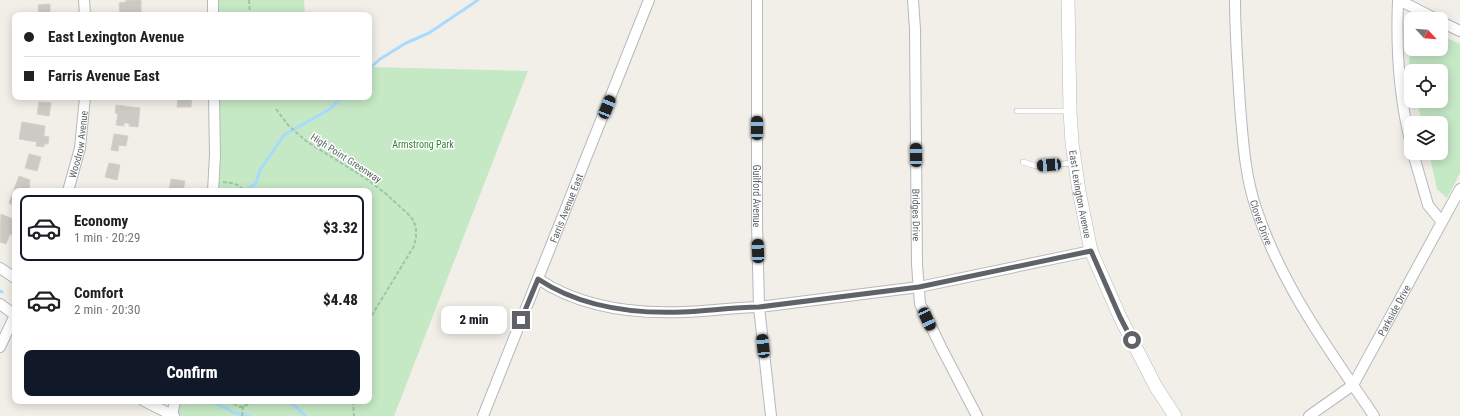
<!DOCTYPE html>
<meta charset="utf-8">
<style>
:root{--surface:#fff;--page:#f6f6f6;--text:#202124;--muted:#757577;--line:#e0e0e0;--accent:#111827}
body{margin:0;font-family:"Roboto Condensed",sans-serif;background:var(--page);color:var(--text);height:100vh;display:flex;flex-direction:column;font-size:15px;white-space:nowrap}
*{box-sizing:border-box;margin:0}
p{font-size:13px;color:var(--muted)}
.icon{flex:none;width:22px;height:22px;fill:none;stroke:currentColor;stroke-width:2;stroke-linecap:round;stroke-linejoin:round}
.map{position:relative;flex:1;overflow:hidden}
.sheet{position:absolute;left:12px;top:188px;width:360px;height:216px;display:flex;flex-direction:column;background:var(--surface);border-radius:8px;box-shadow:0 2px 10px #0003}
.sheet>*{flex:none}
.guide{position:absolute;left:12px;top:12px;width:360px;height:88px;border-radius:8px;box-shadow:0 2px 10px #0003;display:grid;align-content:center;height:88px;padding:0 12px;background:var(--surface)}
.needle{width:26px;rotate:116deg}
.buttons{position:absolute;left:1404px;top:12px;display:grid;gap:8px}
.buttons a{display:grid;place-items:center;width:44px;height:44px;border-radius:8px;background:var(--surface);box-shadow:0 2px 10px #0003;font-size:20px}
.end{position:absolute;width:18px;height:18px;margin:-9px;border:5px solid #5f6368;background:#fff;box-shadow:0 0 0 2px #fff}
.from{border-radius:50%}
.bubble{position:absolute;height:28px;border-radius:8px;background:var(--surface);box-shadow:0 2px 10px #0003;font-size:13px;font-weight:800;line-height:28px;text-align:center}
.car{position:absolute;width:12px;height:24px;margin:-12px -6px;border-radius:5px;box-shadow:0 0 3px 1px #0007;background:linear-gradient(#222 24%,#8ab4d8 0 40%,#222 0 76%,#8ab4d8 0 86%,#222 0)}
.guide b{display:flex;align-items:center;gap:14px;height:38px;font-size:15px}
.guide b+b{border-top:1px solid var(--line)}
.guide i{width:10px;height:10px;background:var(--text)}
ul{padding:7px 0 0;list-style:none}
li{display:flex;align-items:center;gap:12px;height:66px;margin:0 8px 6px;padding:0 4px;border:2px solid transparent;border-radius:8px}
li div{flex:1}
li b{display:block;font-size:15px}
li em{font-style:normal;font-weight:800}
li.active{border-color:var(--accent)}
li>.icon{width:36px;height:36px;stroke-width:1.5}
.cta{display:flex;gap:8px;margin-top:auto;padding:8px 12px}
.cta a{flex:1;height:46px;border-radius:8px;background:var(--accent);color:#fff;font-size:16px;font-weight:800;line-height:46px;text-align:center}
.map>svg:first-child{display:block}
.green{fill:#c5e8c5}
.lines{fill:none;stroke-linecap:round;stroke-linejoin:round}
.stream{stroke:#aadaff;stroke-width:3}
.building{fill:#cccac5;stroke:#d6d1c6}
.lane-casing{stroke:#b5b8bc;stroke-width:6}
.street-casing{stroke:#b5b8bc;stroke-width:12}
.secondary-casing{stroke:#b6babf;stroke-width:14}
.path{stroke:#9cc7a9;stroke-width:2;stroke-dasharray:4 2;stroke-linecap:butt}
.lane{stroke:#fff;stroke-width:5}
.street{stroke:#fff;stroke-width:10}
.secondary{stroke:#fff;stroke-width:13}
.route{stroke:#5f6368;stroke-width:5}
.labels{text-anchor:middle;dominant-baseline:central;stroke-width:3;stroke-linejoin:round;paint-order:stroke}
.street-label{font-size:10px;fill:#5f6368;stroke:#fff}
.park-label{font-size:10px;fill:#348238;stroke:#fff}
</style>
<div class="map">
<svg width="1460" height="416" viewBox="0 0 1460 416">
<rect width="100%" height="100%" fill="#f1efe8"/>
<!-- green -->
<path class="green" d="M210,0h94l1,15h-94z
M1441,35l19,9v129l-13,25 -10,-9 -8,-36h12v-30h-19l-5,-22h24v-30h-30v3l-2,-11 2,-27v13h30z
M369,67l159,4 -134,345h-220l1,-15h194v-210h-156v-94h156z"/>
<g class="lines">
<!-- stream -->
<path class="stream" d="M369,69l11,-10 26,-16 23,-10 49,-33
M246,191l10,-8 4,-13 24,-35 46,-26 12,-12
M0,291l2,1
M211,401l24,12 14,3
M289,401l17,15"/>
</g>
<!-- building -->
<path class="building" d="M126,0h15v15h-21l-1,-12 7,-1z
M50,4v11h-11l-1,-10z
M178,97h14l-1,10h-14z
M39,102l12,1 -2,13 -12,-2z
M116,105l24,3 -2,19 -9,-1v-3h-5v3l-8,-1 2,-11 -3,-1z
M22,122l23,4 -1,10 5,1 -1,7h-4v3l-8,-1 1,-4 -18,-3z
M114,134l14,2 -2,10 -7,-1 -1,6 -7,-1z
M29,154l12,3 -4,14 -12,-3z
M109,163l11,2 -3,15 -12,-3z
M19,176l11,4 -1,5h1l-2,6h-13v15l-6,-3z
M171,179l14,2 -2,10h-14z
M1,214l14,6v13l-1,3 -4,-2 -4,10 -6,-2z"/>
<g class="lines">
<!-- lane casing -->
<g class="lane-casing">
<path id="lane" d="M1017,111h53
M1023,162l13,4 38,-3"/>
</g>
<!-- street casing -->
<g class="street-casing">
<g id="street">
<path d="M84,0l1,15"/>
<path d="M213,0v15"/>
<path id="s1" d="M757,0v223l2,84 12,109"/>
<path id="s2" d="M913,0l2,29 2,235 3,40 21,43 36,69"/>
<path id="s3" d="M1235,0c0,36 3,71 5,106 3,35 5,71 17,105 25,75 73,140 117,205"/>
<path d="M1398,0c-2,48 1,98 13,144"/>
<path d="M1399,0l37,19"/>
<path d="M1441,22l19,9"/>
<path d="M1413,153l15,52 14,17"/>
<path id="s4" d="M68,191l12,-43 5,-51"/>
<path d="M213,191l2,-36 -1,-58"/>
<path d="M0,268l15,10"/>
<path d="M538,279c42,28 95,35 145,33 25,0 50,-5 76,-5l160,-20 172,-36"/>
<path d="M0,304l15,11"/>
<path d="M0,347l15,-32"/>
<path d="M144,401l30,15"/>
<path d="M172,415l3,-14"/>
<path id="s5" d="M483,416l166,-416"/>
<path id="s6" d="M1309,416l44,-31 107,-196"/>
</g>
</g>
<!-- secondary casing -->
<g class="secondary-casing">
<g id="secondary">
<path id="s7" d="M1068,0l2,111 2,32 7,48 12,60 29,66 36,70 19,29"/>
</g>
</g>
<!-- path -->
<path class="path" d="M249,0l1,15
M276,109l12,16 18,16 59,37 20,15 23,21 5,6 3,7v10l-2,9 -42,69 -3,7
M223,182c9,1 15,1 21,9
M228,401l12,6 7,-2 4,-4
M353,401l1,15
M242,416l1,-10"/>
<!-- lane -->
<use href="#lane" class="lane"/>
<!-- street -->
<use href="#street" class="street"/>
<!-- secondary -->
<use href="#secondary" class="secondary"/>
</g>
<g class="lines">
<!-- route -->
<path class="route" d="M521,320l17,-41c42,28 95,35 145,33 25,-1 50,-5 76,-5l160,-20 172,-36 29,66 12,23"/>
</g>
<g class="labels">
<!-- street labels -->
<g class="street-label">
<text stroke="none"><textPath href="#s4" startOffset="48">Woodrow Avenue</textPath></text>
<text transform="translate(346 158) rotate(33)">High Point Greenway</text>
<text stroke="none"><textPath href="#s7" startOffset="195">East Lexington Avenue</textPath></text>
<text stroke="none"><textPath href="#s1" startOffset="196">Guilford Avenue</textPath></text>
<text stroke="none"><textPath href="#s5" startOffset="224">Farris Avenue East</textPath></text>
<text stroke="none"><textPath href="#s2" startOffset="215">Bridges Drive</textPath></text>
<text stroke="none"><textPath href="#s3" startOffset="225">Clover Drive</textPath></text>
<text stroke="none"><textPath href="#s6" startOffset="139">Parkside Drive</textPath></text>
</g>
<!-- park labels -->
<g class="park-label">
<text x="423" y="144">Armstrong Park</text>
</g>
</g>
</svg>
<div class="buttons">
<a><svg class="needle" viewBox="-14 -14 28 28"><path d="M0-13l5 13h-10z" fill="#e53935"/><path d="M0 13l5-13h-10z" fill="#757577"/></svg></a>
<a><svg class="icon" aria-label="locate" viewBox="0 0 24 24"><circle cx="12" cy="12" r="6"/><path d="M12 2v4M12 18v4M2 12h4M18 12h4"/></svg></a>
<a><svg class="icon" aria-label="layers" viewBox="0 0 24 24"><path d="M12 4l9 5-9 5-9-5zM3 14l9 5 9-5"/></svg></a>
</div>
<i class="end from" style="left:1132px;top:340px"></i>
<i class="end" style="left:521px;top:320px"></i>
<div class="bubble" style="left:441px;top:306px;width:66px">2 min</div>
<i class="car" style="left:607px;top:107px;rotate:22deg"></i>
<i class="car" style="left:757px;top:128px;rotate:0deg"></i>
<i class="car" style="left:916px;top:155px;rotate:359deg"></i>
<i class="car" style="left:1049px;top:165px;rotate:266deg"></i>
<i class="car" style="left:758px;top:251px;rotate:358deg"></i>
<i class="car" style="left:927px;top:319px;rotate:155deg"></i>
<i class="car" style="left:763px;top:346px;rotate:354deg"></i>
<div class="guide">
<b><i class="from"></i>East Lexington Avenue</b>
<b><i></i>Farris Avenue East</b>
</div>
<section class="sheet">
<ul>
<li class="active"><svg class="icon" aria-label="car" viewBox="0 0 24 24"><path d="M5 17H2v-5l4-1 3-4h7l3 4 3 1v5h-3M9 17h6M6 11h13"/><circle cx="7" cy="17" r="2"/><circle cx="17" cy="17" r="2"/></svg><div><b>Economy</b><p>1 min · 20:29</p></div><em>$3.32</em></li>
<li><svg class="icon" aria-label="car" viewBox="0 0 24 24"><path d="M5 17H2v-5l4-1 3-4h7l3 4 3 1v5h-3M9 17h6M6 11h13"/><circle cx="7" cy="17" r="2"/><circle cx="17" cy="17" r="2"/></svg><div><b>Comfort</b><p>2 min · 20:30</p></div><em>$4.48</em></li>
</ul>
<div class="cta"><a>Confirm</a></div>
</section>
</div>
